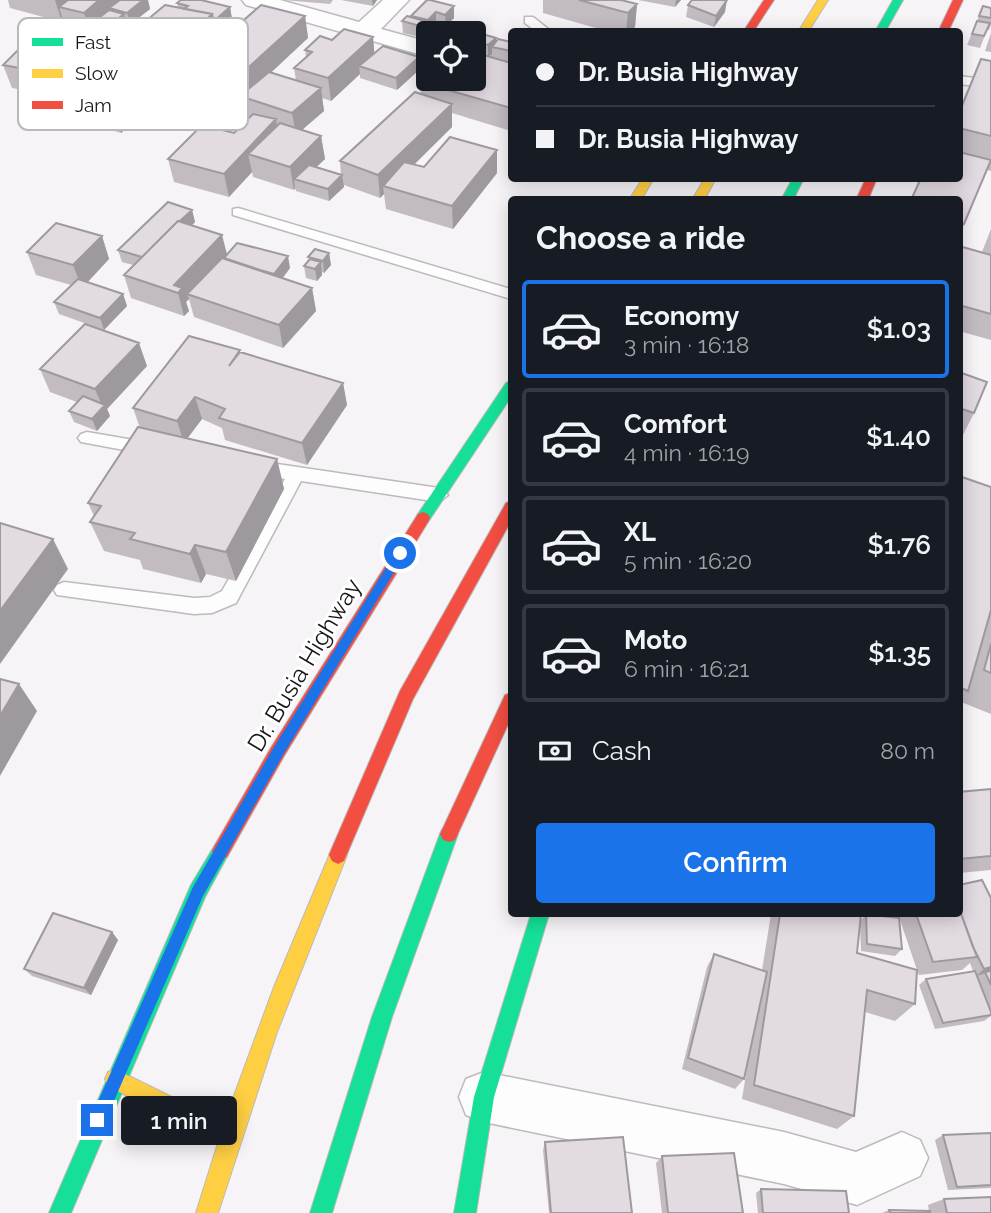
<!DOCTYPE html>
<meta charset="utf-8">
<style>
:root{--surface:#171b24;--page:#20242c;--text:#f1f3f6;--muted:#9ea1a6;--line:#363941;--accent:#1a73e8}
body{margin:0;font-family:Raleway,sans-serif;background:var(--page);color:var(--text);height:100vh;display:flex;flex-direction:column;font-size:26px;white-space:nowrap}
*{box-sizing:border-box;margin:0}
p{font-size:23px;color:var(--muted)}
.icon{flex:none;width:38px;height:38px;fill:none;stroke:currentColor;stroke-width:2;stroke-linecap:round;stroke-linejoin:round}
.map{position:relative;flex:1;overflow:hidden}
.details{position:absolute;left:508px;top:196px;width:455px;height:721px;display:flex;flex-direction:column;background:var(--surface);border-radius:7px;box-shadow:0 4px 18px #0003}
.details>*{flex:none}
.guide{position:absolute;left:508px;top:28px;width:455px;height:154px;border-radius:7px;box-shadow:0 4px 18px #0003;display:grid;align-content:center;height:154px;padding:0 28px;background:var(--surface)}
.fabs{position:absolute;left:416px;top:21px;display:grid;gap:14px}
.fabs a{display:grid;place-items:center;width:70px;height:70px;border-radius:7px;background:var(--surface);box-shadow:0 4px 18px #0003;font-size:35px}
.end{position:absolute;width:32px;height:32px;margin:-16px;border:9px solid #1a73e8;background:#fff;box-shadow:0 0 0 4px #fff}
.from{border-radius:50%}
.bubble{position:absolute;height:49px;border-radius:7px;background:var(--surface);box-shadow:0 4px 18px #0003;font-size:23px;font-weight:600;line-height:49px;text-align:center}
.guide b{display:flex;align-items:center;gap:24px;height:66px;font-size:26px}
.guide b+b{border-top:2px solid var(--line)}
.guide i{width:18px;height:18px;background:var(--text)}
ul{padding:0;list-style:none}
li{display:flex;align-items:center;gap:21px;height:98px;margin:0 14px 10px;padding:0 14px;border:4px solid var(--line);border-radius:7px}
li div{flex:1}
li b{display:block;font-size:26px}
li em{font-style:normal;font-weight:600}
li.on{border-color:var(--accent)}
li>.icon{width:63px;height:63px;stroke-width:1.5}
h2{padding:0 28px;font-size:32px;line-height:84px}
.pay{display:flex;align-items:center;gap:18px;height:77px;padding:0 28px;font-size:26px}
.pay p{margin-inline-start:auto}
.cta{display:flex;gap:14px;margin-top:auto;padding:14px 28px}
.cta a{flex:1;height:80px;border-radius:7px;background:var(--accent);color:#fff;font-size:28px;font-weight:600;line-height:80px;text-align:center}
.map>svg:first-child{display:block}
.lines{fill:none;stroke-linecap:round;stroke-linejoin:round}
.lane-casing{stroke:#bcbabc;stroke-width:3}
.street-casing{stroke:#bcbabc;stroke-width:3}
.fast-casing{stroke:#bcbabc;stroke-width:2}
.slow-casing{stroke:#bcbabc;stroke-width:2}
.jam-casing{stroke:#bcbabc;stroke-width:2}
.lane{fill:#fefdfe;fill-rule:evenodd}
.street{fill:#fefdfe;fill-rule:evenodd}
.fast{fill:#16e098;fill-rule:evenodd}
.slow{fill:#ffcf43;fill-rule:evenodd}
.jam{fill:#f24e42;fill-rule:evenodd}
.wall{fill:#c2bcc2;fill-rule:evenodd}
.shaded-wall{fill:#9e999e}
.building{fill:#e2dbe2;stroke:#9e999e;stroke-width:2}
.route{fill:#1a73e8}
.labels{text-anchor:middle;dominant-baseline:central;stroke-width:6;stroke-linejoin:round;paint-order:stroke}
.street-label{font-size:24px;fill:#171617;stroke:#fff}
.key{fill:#fff;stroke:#b9b9b9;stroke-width:2}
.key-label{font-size:19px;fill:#171617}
</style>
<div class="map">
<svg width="991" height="1213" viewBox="0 0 991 1213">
<rect width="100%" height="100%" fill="#f6f4f7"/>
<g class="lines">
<!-- lane casing -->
<g class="lane-casing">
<path id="lane" d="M525,17h8l19,15h-15l-12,-9z
M959,76l32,4v8l-32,-4z
M238,208l273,81v10l-278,-84v-6z
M87,432l64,11 9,6 -9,6 -70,-13 -3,-4 3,-4z
M257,461l182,27 9,7 -9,7 -138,-21 -65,122 -24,10 -18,1 -137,-19 -3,-5 3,-5 7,-3 130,16 16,-1 12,-6 63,-112 -34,-6 -3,-5z"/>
</g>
<!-- street casing -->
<g class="street-casing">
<path id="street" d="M242,0h38l79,22 24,-22h26l-28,29 48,13v15l-183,-52z
M484,1072l300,60 72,20 46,-20 18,8 8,18 -8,18 -63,29 -73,-21 -300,-62 -18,-7 -7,-18 7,-18z"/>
</g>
<!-- fast casing -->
<g class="fast-casing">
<path id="fast" d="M893,0h10l-18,32h-10z
M793,178h11l-11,22h-12z
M511,381v16l-83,125h-10l-2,-4 2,-4 88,-131z
M449,826l6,2 3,6 -66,183 -60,196h-22l62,-196 68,-183 3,-6z
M221,842l6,3 3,6 -25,46 -134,316h-22l142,-328 24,-40z
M531,914h18l-55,183 -18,116h-22l20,-116z"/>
</g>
<!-- slow casing -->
<g class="slow-casing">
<path id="slow" d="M818,0h10l-20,32h-10z
M643,178h11l-13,22h-12z
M705,178h11l-12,22h-12z
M338,846l6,3 3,6 -70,177 -59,181h-22l22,-70 -110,-57 -3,-7 3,-7 7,-3 109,54 50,-136 58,-138z"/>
</g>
<!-- jam casing -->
<g class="jam-casing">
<path id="jam" d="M764,0h10l-21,32h-10z
M953,0h10l-15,32h-10z
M866,178h11l-9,22h-12z
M511,501v20l-98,178 -69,162 -6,3 -6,-3 -3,-6 71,-164 106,-188z
M423,512l5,2 2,4 -2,4 -144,234 -57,101 -6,3 -6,-3 -3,-6 3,-6 57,-99 146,-232z
M511,693v25l-56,122 -6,2 -6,-2 -3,-6 3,-6 62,-133z"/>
</g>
<!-- lane -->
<use href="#lane" class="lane"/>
<!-- street -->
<use href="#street" class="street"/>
<!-- fast -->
<use href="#fast" class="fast"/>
<!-- slow -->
<use href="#slow" class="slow"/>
<!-- jam -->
<use href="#jam" class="jam"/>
</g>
<!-- wall -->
<path class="wall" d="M8,0h140l2,9 -18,14 2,8 44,-24 -1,-4 53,4 2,12 -17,13 1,5 -27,27 6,2v-3l110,-47 3,22 -37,34 25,8 -2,-12 12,-11 -1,-7 27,-10 41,-3 1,16 46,16 -23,21 -37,-12v-4l-29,27 -9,-3 2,13 -22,19 19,6 4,23 -9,8 25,8 -1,-14 81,-67 -1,-12 54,-3 6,-25 -6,-1v-20l22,9h15v89l-59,-18v14l-38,38 10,2 73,6 -44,56 -67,-20 -2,-15 -4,4 -36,-13v2l-15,14 -33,-10 -1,-3 -1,2 -41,-13 -1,-5 -23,25 -55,-15 -6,-23 66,-26 14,-13 -4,-1 -2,-12 -22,23 -87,-23 -2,-5 -4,4 5,2 3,12 -14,13 -33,-10 -4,-12 10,-8 -82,-15 -9,-23 46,-20 45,-3 -2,-6 2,-2v-1l-3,2 -25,-5 -3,-10 -1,2 -52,-14zM123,43l4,14 -23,-4 -1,-3 9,2z
M283,0h50l-3,4z
M341,0h36l-4,6z
M543,0h78l16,4 -2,23 -5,5h-20l-67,-19z
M638,0h43l-6,7z
M688,5l37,7 -11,15 -28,-10z
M454,6v12l-7,7 4,1v7l19,-3v3h-41v6l-5,-1v-4l-3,3 -18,-4 -1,-12 10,-4 -1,-1z
M991,8v17l-2,5h-2l-7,18 -13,-3 12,-29z
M991,33v19l-6,-1z
M991,61v110l-4,-1 -28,67v-124z
M192,210l3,12 -3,3 35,30 63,13 -7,10 29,10 4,23 -33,37 -89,-31 -5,-18 -3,3 3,9 -5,5 -53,-18 -7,-23 9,-10 -11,-3 -4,-12z
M991,229v111l-32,-9v-85l23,6z
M102,236l7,23 -22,24 36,11 4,12 -23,24 -45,-16 -5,-12 17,-17 -35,-10 -9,-23z
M329,253l2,12 -7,8 -2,-1v3l-5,6 -11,-3 -2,-12 5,-6 -1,-3z
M240,352l103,31 4,22 -40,60 -82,-25 -3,-12 -20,-9 -15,19 90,21 7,30 -48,92 -30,-7 -5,9 -58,-14 -3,-9 -36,-9 -14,-29 4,-6 -6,-13 52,-75 -7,-20z
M147,366l-40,43 3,7 -13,15 -23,-9 -5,-11 8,-9 -27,-10 -10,-23z
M959,372l15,41 -15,30z
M959,476l32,11v227l-30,-12 1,-1 -3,4z
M991,789v81l-32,3v-81z
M991,898v112l-5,-10 5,12v4l-7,5 -49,8 -16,-44 7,-6 47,-8 -3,-8 -8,7 -43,5 -2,-4 -2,33 -20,17 -30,-9 -11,104 -17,13 -95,-30 6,-37 -4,17 -9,10 -53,-20 25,-102 7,-13 48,16 9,-56h90v6l5,-6 36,35 -7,7 -34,-5 -1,-25 -3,27 60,17 -19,-56h61z
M112,932l6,8 -27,55 -59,-19 -8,-7z
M991,1133v55l-43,2 -13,-50 8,-5z
M545,1142l87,71h-83l-6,-63z
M662,1156l81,57h-81l-6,-50z
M761,1189l88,24h-91l-2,-20z
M944,1199l47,14h-109l7,-3 40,1 -1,-6z"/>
<!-- shaded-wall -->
<path class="shaded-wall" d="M55,0h29l-25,7 4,13 -1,2z
M99,0h33l-23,8 2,9 -20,7 3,9 -3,2 -7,-22z
M143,0h5l2,9 -18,14 2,10 -12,8 1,2 -11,9 -4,-12 11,-22 5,-4 3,11 3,-2 -3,-10z
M372,0h5l-4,6z
M676,0h5l-6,7z
M727,0l-2,12 -11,15 2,-11z
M637,4l-2,23 -5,5h-4l2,-19z
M454,6v12l-8,8 -1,-11z
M230,7l2,12 -16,14 -2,-12z
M436,12v12l-8,3v-7z
M212,14l4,23 -45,46 -6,-22z
M305,16l3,22 -61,57 -7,1 2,11 -22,23 -5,-23 26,-26 -1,-6z
M425,21v5h-1v8l-3,3 -1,-11z
M451,26v7h-5v-1z
M373,37l2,23 -16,6 1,8 -29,27 -3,-23z
M496,38v10l-4,-1v7l-4,3v-12z
M101,43l7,23 -14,15 -14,-16z
M419,57l1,12 -23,21 -1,-12z
M142,59l6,23 -22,2 5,18 -6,6 -6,-22z
M321,88l3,23 -28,24 -4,-22z
M452,104v23l-62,61 -7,-2 1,8 -4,4 -2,-23z
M132,108l3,12 -14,13 -3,-12z
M276,119l4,23 -32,12 4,18 -23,25 -5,-23z
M321,136l4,23 -23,22 -8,-2 1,9 -1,2 -4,-23z
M497,150v23l-44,56 -1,-23z
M342,175l2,12 -15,14 -1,-12z
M192,210l3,12 -48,48 -4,-12z
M222,235l6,23 -41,36 2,5 -3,3 3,9 -5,5 -6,-23 -4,-8z
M102,236l7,23 -27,29 -9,-23z
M329,253l2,12 -7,8 -1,-12z
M288,256l2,12 -14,18 -2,-12z
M321,262l1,13 -5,6 -2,-12z
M312,288l4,23 -33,37 -4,-23z
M123,294l4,12 -23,24 -4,-12z
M139,343l8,23 -40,43 3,7 -13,15 -5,-12 11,-11 -8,-19z
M343,383l4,22 -40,60 -5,-22z
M195,397l7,22 -18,24 -7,-22z
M277,459l7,30 -48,92 -10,-29z
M53,539l15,30 -68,95v-53z
M195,545l11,29 -5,9 -11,-29z
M19,684l18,27 -37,65v-60z
M112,932l6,8 -27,55 -7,-7z
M991,967v5h-6l-2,2 -7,2 8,-7z"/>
<!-- building -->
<path class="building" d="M68,0h31l-15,13 -25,-6z
M120,0h23l-16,13 -18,-5z
M181,0h20l29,7 -16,14 -2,-7 -28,-5 4,-3 -11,-3z
M427,0h3l24,6 -9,9 -9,-3 -8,8 -17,-4z
M579,0h42l16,4 -9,9z
M692,0h35l-11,16 -28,-11z
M165,5l47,9 -47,47 -22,-5 9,-9 -30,-6z
M261,5l44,11 -65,59 -45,-12z
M983,6l8,2v10l-12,-2z
M109,10l15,4 -5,4 12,4 -23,18 -16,-4 11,-9 -12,-3z
M407,16l18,5 -5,5 -18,-5z
M430,20l21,6 -5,6 -22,-6z
M977,21l13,2 -6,13 -12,-2z
M459,27l11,3 -4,3h-15z
M344,29l29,8 -45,41 -34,-10 18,-16 -7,-2 15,-14 12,4z
M472,31l24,7 -8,7 -14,-4v-8h-3z
M58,36l43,7 -21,22 7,1 13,-14 42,7 -23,27 -116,-21 24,-24 22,4z
M498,39l13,3v9l-19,-4z
M383,46l36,11 -23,21 -37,-12z
M480,54l31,9v45l-91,-26 9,-9v6h45v-19z
M981,59l10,2v75l-32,-8v-15z
M269,72l52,16 -29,25 -52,-17z
M415,92l37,12 -74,71 -38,-14z
M253,114l23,5 -52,55 -56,-15 34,-34 32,8z
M280,123l41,13 -31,31 -42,-13z
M450,137l47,13 -45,56 -69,-20 21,-24 20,5z
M959,152l32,8 -27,64 -5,-2v-22h-48l10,-22h38z
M309,165l33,10 -14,14 -34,-10z
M168,202l24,8 -12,11h-2l-36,36 -24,-7z
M178,221l44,14 -48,50 8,3 -4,5 -54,-18z
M56,223l46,13 -29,29 -46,-13z
M237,243l51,13 -14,18 -14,-4 -36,-12z
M959,246l32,9v59l-32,-9z
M315,249l14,4 -6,8 -15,-4z
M222,258l90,30 -33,37 -92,-31z
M310,259l11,3 -6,7 -11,-3z
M78,279l45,15 -23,24 -46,-16z
M85,324l54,19 -44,46 -55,-20z
M189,336l51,14 -11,16 11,-14 103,31 -41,60 -83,-25 6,-9 -30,-12 -18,24 -44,-13z
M959,372l28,10 -13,31 -15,-5z
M83,396l22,9 -13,14 -23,-8z
M138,427l139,32 -51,93 -31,-7 -5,9 -60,-15 5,-6 -45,-11 11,-16 -13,-3z
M959,476l32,11v123l-23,81 -9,-4z
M0,523l53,16 -53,72z
M991,644v29l-7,-3z
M0,679l19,5 -19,32z
M991,789v67l-32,3v-67z
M982,880l9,18v69l-7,2 -11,-22 -14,-39v-23z
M959,908l18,49 -44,5 -17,-48h43z
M53,913l59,19 -28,56 -60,-19z
M780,914h81l-4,39 60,17 -2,34 -48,-14 -13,126 -100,-31z
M866,914l33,4 3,31 -35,-5z
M714,954l53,18 -23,107 -56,-21z
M975,971l16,41v3l-48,8 -17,-44z
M991,971v14l-6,-13z
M991,1133v52l-34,2 -14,-52z
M623,1137l9,76h-81l-6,-71z
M734,1153l9,60h-75l-6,-57z
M761,1189l85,2 3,22h-86z
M991,1197v16h-44l-3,-14z
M889,1210l41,1v2h-40z"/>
<!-- route -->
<path class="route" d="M400,549l6,4 -2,3 -121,199 -80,141 -100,230h-11v-11l101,-228 81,-140 123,-197z"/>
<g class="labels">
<!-- street labels -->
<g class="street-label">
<text transform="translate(304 665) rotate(-59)">Dr. Busia Highway</text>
</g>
</g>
<!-- legend -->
<rect x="18" y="18" width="230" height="112" rx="10" class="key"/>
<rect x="32" y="38" width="31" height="8" fill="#16e098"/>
<rect x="32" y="69" width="31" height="9" fill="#ffcf43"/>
<rect x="32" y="101" width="31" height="8" fill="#f24e42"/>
<g class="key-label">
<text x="75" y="49">Fast</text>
<text x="75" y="80">Slow</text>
<text x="75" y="112">Jam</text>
</g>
</svg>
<div class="fabs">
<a><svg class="icon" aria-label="locate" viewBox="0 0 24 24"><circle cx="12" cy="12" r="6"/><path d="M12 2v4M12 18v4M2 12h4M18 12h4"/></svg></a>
</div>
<i class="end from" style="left:400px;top:553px"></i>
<i class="end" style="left:97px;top:1120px"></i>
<div class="bubble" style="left:121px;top:1096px;width:116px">1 min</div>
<div class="guide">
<b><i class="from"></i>Dr. Busia Highway</b>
<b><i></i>Dr. Busia Highway</b>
</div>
<section class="details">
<h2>Choose a ride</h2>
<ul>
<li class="on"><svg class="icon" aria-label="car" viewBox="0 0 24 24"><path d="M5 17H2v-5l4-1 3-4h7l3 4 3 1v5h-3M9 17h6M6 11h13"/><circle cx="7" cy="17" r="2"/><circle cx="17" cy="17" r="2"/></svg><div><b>Economy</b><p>3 min · 16:18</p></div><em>$1.03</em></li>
<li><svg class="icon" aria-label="car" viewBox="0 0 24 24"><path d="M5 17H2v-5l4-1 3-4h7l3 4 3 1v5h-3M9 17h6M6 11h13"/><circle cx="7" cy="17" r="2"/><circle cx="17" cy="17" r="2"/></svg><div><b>Comfort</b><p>4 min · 16:19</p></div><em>$1.40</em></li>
<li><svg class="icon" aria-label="car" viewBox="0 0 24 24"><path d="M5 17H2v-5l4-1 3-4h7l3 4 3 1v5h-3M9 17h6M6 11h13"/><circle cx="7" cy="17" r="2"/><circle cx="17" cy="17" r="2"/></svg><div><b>XL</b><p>5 min · 16:20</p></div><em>$1.76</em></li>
<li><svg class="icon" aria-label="car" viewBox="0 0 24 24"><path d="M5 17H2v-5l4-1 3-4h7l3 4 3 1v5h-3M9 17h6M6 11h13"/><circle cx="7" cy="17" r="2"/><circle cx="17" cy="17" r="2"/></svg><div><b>Moto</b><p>6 min · 16:21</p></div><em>$1.35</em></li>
</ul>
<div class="pay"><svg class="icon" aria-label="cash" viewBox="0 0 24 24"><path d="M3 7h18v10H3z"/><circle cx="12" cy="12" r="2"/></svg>Cash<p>80 m</p></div>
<div class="cta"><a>Confirm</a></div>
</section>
</div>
